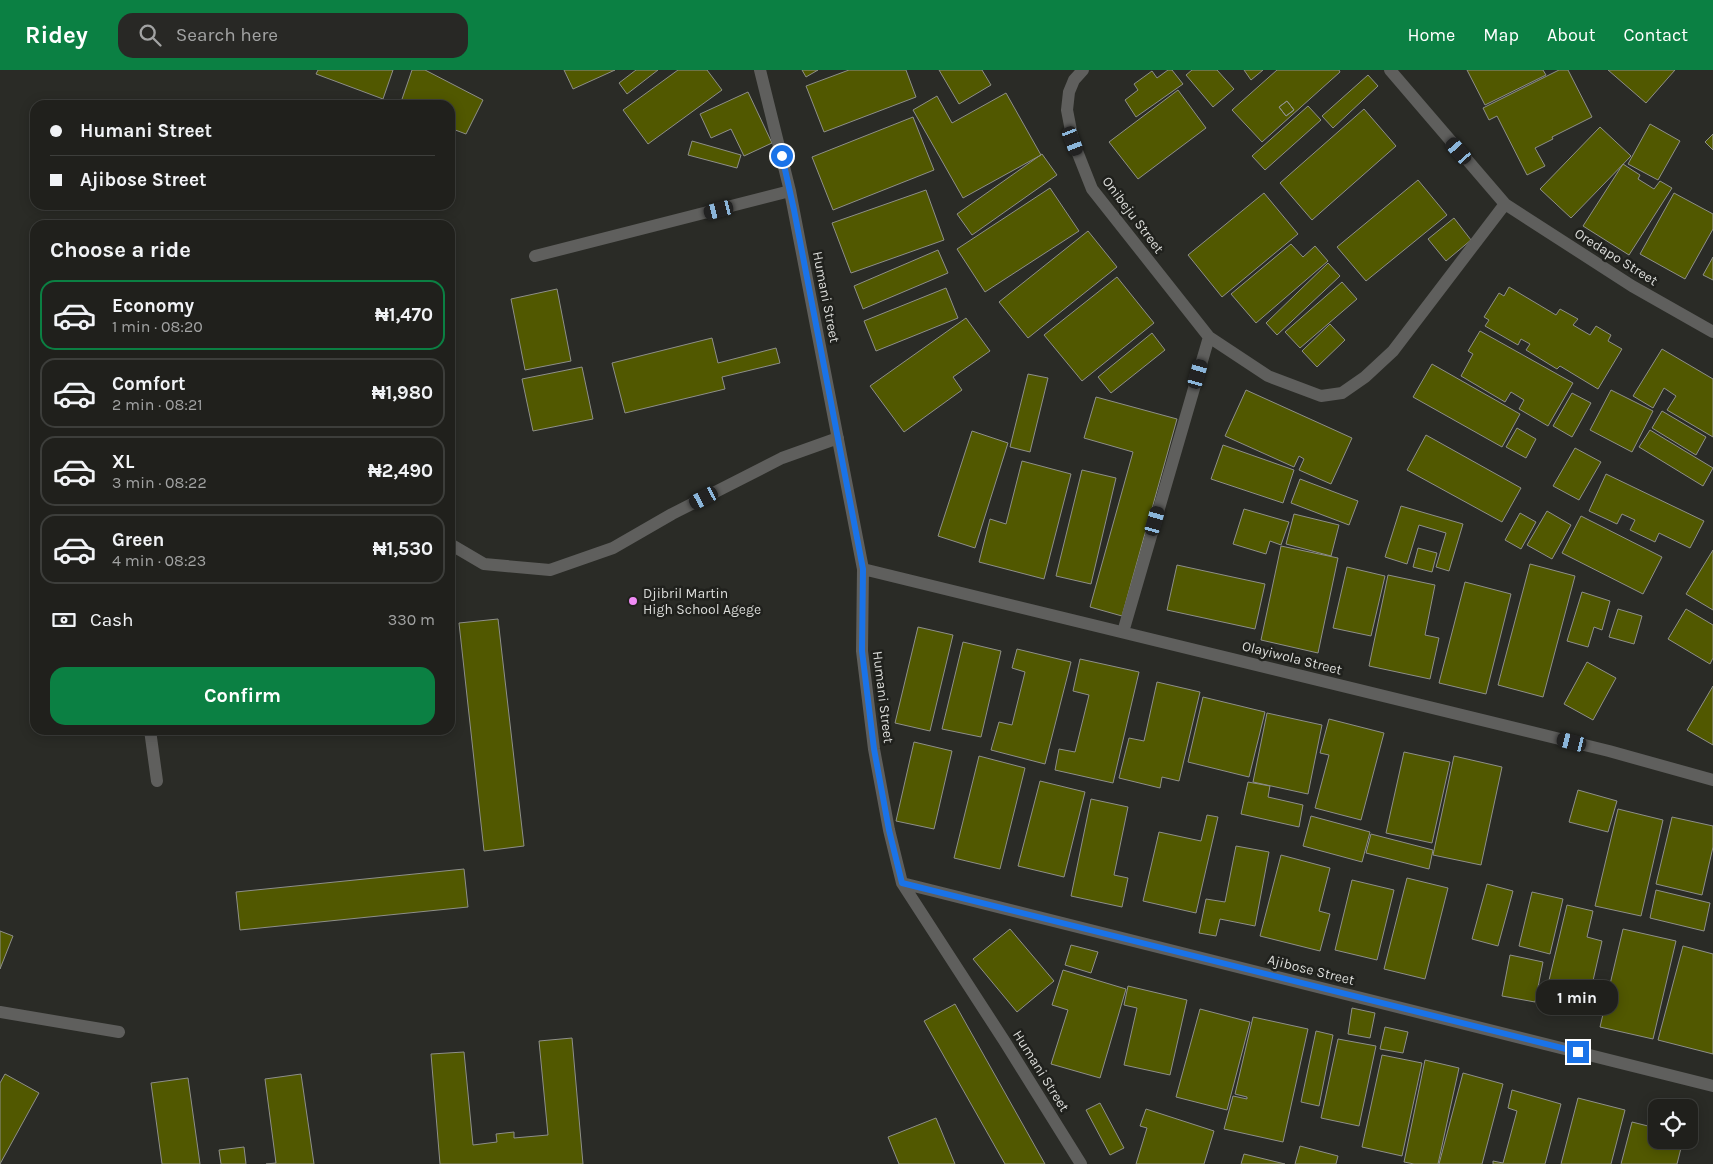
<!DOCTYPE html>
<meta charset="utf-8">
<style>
:root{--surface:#20201c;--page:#282825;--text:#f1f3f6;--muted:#a2a3a3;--line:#3d3e3b;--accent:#0b8043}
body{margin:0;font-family:Karla,sans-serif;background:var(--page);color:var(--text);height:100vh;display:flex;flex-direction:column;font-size:19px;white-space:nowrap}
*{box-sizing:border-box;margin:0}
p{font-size:16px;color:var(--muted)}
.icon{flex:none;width:28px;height:28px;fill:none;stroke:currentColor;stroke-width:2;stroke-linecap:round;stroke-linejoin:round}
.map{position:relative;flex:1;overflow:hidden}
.sheet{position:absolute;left:30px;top:150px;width:425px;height:515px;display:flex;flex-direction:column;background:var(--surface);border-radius:15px;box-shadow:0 2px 12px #0003,0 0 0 1px var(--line)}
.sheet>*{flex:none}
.banner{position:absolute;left:30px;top:30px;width:425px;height:110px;border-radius:15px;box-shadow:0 2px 12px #0003,0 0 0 1px var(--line);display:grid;align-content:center;height:110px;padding:0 20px;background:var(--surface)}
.buttons{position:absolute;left:1648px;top:1029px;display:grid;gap:10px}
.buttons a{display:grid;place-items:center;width:50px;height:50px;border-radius:10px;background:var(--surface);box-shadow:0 2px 12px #0003,0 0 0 1px var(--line);font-size:25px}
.end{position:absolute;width:22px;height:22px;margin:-11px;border:6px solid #1a73e8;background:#fff;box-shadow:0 0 0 2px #fff}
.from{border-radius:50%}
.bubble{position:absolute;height:35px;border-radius:15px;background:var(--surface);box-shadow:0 2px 12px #0003,0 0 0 1px var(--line);font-size:16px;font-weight:700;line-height:35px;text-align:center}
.car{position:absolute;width:15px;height:30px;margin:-15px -8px;border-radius:6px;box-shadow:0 0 4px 1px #0007;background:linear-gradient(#222 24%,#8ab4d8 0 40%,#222 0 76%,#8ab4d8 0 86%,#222 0)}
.banner b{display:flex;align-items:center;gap:18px;height:48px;font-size:19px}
.banner b+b{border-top:1px solid var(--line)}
.banner i{width:12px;height:12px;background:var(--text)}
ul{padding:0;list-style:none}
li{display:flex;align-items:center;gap:15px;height:70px;margin:0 10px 8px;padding:0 10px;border:2px solid var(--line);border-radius:15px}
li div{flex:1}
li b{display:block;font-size:19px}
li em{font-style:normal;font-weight:700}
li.active{border-color:var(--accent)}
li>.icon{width:45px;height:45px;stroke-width:1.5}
h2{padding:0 20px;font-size:22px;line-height:60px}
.pay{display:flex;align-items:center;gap:12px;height:55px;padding:0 20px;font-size:19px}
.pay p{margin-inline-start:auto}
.action{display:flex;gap:10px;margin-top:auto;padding:10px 20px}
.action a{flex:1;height:58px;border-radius:15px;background:var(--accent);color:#fff;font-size:20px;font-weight:700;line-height:58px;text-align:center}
header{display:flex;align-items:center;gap:30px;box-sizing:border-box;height:70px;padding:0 25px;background:var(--accent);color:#fff}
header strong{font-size:24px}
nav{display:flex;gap:28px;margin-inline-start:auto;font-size:18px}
.search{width:350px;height:45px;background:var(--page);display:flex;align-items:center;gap:12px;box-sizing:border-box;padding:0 18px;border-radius:15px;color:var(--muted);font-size:19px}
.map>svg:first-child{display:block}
.building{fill:#515800;stroke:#8e8f89;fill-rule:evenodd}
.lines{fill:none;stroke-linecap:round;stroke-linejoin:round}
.minor{stroke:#5f5f5d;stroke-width:12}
.route{stroke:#1a73e8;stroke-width:6}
.poi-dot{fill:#f08bf5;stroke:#20211d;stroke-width:2}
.labels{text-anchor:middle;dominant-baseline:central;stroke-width:5;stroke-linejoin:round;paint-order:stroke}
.street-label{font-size:14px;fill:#dbdcd9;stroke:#20211d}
.poi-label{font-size:14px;fill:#dbdcd9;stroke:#20211d;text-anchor:start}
</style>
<header>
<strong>Ridey</strong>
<div class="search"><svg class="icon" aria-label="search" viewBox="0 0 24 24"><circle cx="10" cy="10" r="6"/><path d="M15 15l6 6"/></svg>Search here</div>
<nav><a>Home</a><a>Map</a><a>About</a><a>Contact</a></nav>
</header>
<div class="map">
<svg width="1713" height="1094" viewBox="0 0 1713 1094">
<rect width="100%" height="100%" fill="#2a2b26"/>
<!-- building -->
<path class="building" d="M318,0h75l-10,29 -67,-25z
M412,0h13l58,30 -17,34 -16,-6v-23h-50z
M564,0h51l-42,19z
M636,0h22l-31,24 -8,-11z
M678,0h29l15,20 -74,54 -25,-34z
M802,0h16l-12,7z
M849,0h57l10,27 -92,35 -18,-46z
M939,0h43l9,15 -32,19z
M1168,0h4l11,14 -47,33 -11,-17 13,-10 -4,-6 18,-13 5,7z
M1192,0h25l17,19 -21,18 -27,-32z
M1244,0h19l-12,10z
M1277,0h62l1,2 -78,70 -30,-32zM1287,31l7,9 -8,6 -7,-9z
M1467,0h76l3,5 -61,30z
M1559,0h9l24,47 -40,20 1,2 -18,9 10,18 -18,9 -30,-59 -8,4 -6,-12z
M1608,0h67l-29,33z
M1368,5l10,11 -45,42 -11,-12z
M1178,20l28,38 -68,51 -29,-37z
M748,22l24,51 -28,13 -13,-27 -20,9 -11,-24z
M1006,23l35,62 -78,43 -50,-88 24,-14 15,27z
M1287,31l7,9 -8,6 -7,-9z
M1308,36l13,14 -56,50 -13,-14z
M1364,39l32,37 -84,74 -32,-37z
M913,47l21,53 -101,40 -21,-53z
M1650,54l30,17 -22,39 -30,-16z
M1600,57l31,29 -60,62 -31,-29z
M1713,64v16l-8,-8z
M692,71l49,14 -4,13 -49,-13z
M1042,84l15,21 -85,60 -15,-21z
M1623,94l17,11 -2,4 16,10 6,-8 12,7 -43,67 -46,-29z
M1418,110l29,35 -81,66 -29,-34z
M1050,118l29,43 -94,61 -28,-43z
M926,120l18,50 -93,33 -19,-50z
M1264,123l34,41 -76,63 -34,-42z
M1674,123l39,21v15l-28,50 -45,-25z
M1454,148l17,22 -25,21 -18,-22z
M1088,161l29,36 -89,71 -29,-36z
M1291,174l12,13 12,-11 13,15 -72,62 -25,-29z
M938,180l10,23 -85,36 -9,-23z
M1713,187v23l-10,-5z
M1328,193l12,13 -63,59 -11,-12z
M1117,207l37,46 -72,58 -38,-46z
M1342,212l15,17 -57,49 -15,-16z
M1509,217l47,28 4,-6 18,10 -5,6 17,10 6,-9 15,9 -3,6 14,8 -24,40 -38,-23 -3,3 -31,-19 4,-6 -9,-5 -3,6 -33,-19 4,-6 -5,-3 15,-24 5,3z
M946,218l12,30 -82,33 -12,-30z
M557,219l14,72 -46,9 -14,-71z
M966,248l24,33 -37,26 9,13 -58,42 -34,-46z
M1330,254l15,16 -28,27 -15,-16z
M1480,261l93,52 -25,43 -29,-17 5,-9 -13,-8 -6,10 -44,-26 12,-22 -5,-3z
M1152,263l13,17 -54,43 -13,-16z
M712,268l6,25 58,-15 4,15 -58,14 3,12 -100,24 -13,-50z
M1662,279l51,30v58l-46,-27 9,-14 -12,-8 -11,20 -20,-12z
M1432,294l88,50 -18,33 -89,-50z
M582,297l11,52 -60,12 -11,-52z
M1028,304l20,4 -18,74 -20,-5z
M1246,320l106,48 -21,46 -32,-14 5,-11 -5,-3 -5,11 -69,-31z
M1611,320l42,21 -21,41 -42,-22z
M1572,323l19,10 -19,34 -19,-11z
M1096,327l81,22 -55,197 -32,-9 43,-155 -49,-14z
M1662,341l44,26 -10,18 -44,-27z
M1517,358l19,11 -10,19 -20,-11z
M1650,360l63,38 -10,18 -64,-39z
M972,361l36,12 -33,105 -37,-12z
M1426,365l95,53 -19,34 -95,-52z
M1223,375l71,25 -11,33 -72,-24z
M1575,378l26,14 -22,38 -26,-14z
M1022,391l49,13 -27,105 -65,-17 11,-43 16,5z
M1082,400l34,8 -25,106 -35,-8z
M1606,404l98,47 -14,27 -31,-15 -4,9 -25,-12 5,-10 -13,-6 -5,10 -28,-13z
M1300,409l58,22 -9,24 -58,-22z
M1401,436l62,18 -14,47 -13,-4 10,-34 -27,-8 -12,39 -22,-7z
M1244,439l45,13 -8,23 -11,-4 -4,13 -33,-10z
M1547,441l24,14 -19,34 -25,-14z
M1520,443l16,9 -15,27 -16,-9z
M1294,444l45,11 -8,31 -45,-12z
M1581,446l81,41 -19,37 -81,-41z
M1281,476l57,12 -20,95 -57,-13z
M1418,478l19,5 -5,19 -19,-5z
M1713,480v60l-27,-16z
M1530,494l45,12 -32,121 -45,-12z
M1177,495l88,19 -10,45 -88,-19z
M1347,497l38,9 -14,60 -38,-8z
M1388,505l47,10 -10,50 14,3 -9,41 -61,-13z
M1465,512l46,12 -25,100 -47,-11z
M1582,522l28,9 -8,29 -8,-3 -6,20 -21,-6z
M1618,539l24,7 -8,28 -25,-7z
M1686,539l27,16v33l-3,6 -42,-25z
M498,549l26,227 -40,5 -25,-228z
M918,557l35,8 -23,96 -35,-8z
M963,572l38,9 -20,86 -39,-8z
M1017,579l54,13 -26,102 -54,-14 8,-28 13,3 13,-53 -13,-4z
M1080,589l59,13 -26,111 -58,-13 4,-21 16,3 14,-57 -16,-4z
M1587,592l29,16 -23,42 -29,-16z
M1157,612l43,10 -21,89 -17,-4 -2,11 -41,-10 10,-40 15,3z
M1713,616v59l-26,-15z
M1203,627l62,15 -16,65 -61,-15z
M1267,643l55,12 -14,69 -55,-12z
M1329,649l55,14 -23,87 -46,-12 14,-53 -9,-2z
M914,672l38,9 -18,78 -38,-8z
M1404,682l46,10 -18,81 -46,-10z
M979,686l46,12 -25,101 -46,-11z
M1454,686l48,11 -21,98 -48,-10z
M1040,711l45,11 -21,85 -46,-11z
M1248,712l22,4 -2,11 35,8 -4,22 -58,-13z
M1578,720l39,11 -9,31 -39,-10z
M1091,729l37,8 -14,68 14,3 -6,29 -51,-11z
M1618,739l45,11 -22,96 -46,-10z
M1207,745l11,2 -22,96 -53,-12 16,-69 42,9z
M1311,746l59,16 -8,30 -59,-16z
M1672,747l41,9v21l-11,48 -46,-11z
M1371,764l62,16 -4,19 -63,-16z
M1236,776l33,6 -14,74 -35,-7 -4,17 -17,-3 7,-34 19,3z
M1281,785l49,13 -11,43 11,3 -10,37 -60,-15z
M464,799l4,38 -228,23 -4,-38z
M1407,808l41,10 -23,91 -41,-10z
M1352,810l42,10 -17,70 -42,-10z
M1487,814l26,7 -15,55 -26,-7z
M1656,820l54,13 -6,28 -54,-13z
M1532,822l31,7 -13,55 -31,-8z
M1567,835l26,6 -6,26 15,4 -15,66 -42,-10z
M1010,859l44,52 -37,31 -44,-53z
M1623,859l53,12 -23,98 -53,-12z
M0,861l13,5 -13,33z
M1071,875l27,7 -7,21 -26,-8z
M1683,876l30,8v100l-55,-14z
M1510,885l33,7 -8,40 -33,-6z
M1063,900l63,19 -26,89 -49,-14 17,-54 -16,-5z
M1128,916l59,14 -17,75 -46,-10 13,-57 -13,-3z
M955,934l90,160h-40l-81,-143z
M1352,938l23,5 -5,25 -22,-4z
M1200,939l50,13 -23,88 -51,-13z
M1253,947l55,12 -25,113 -59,-13 9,-33 14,3v-2l-12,-3z
M1385,957l23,5 -5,21 -23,-4z
M1316,961l17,4 -14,71 -18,-4z
M572,968l11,126h-143l-9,-110 33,-2 9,93 24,-3 -1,-8 18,-2v6l34,-3 -9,-94z
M1338,969l38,7 -17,80 -38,-8z
M1382,985l40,8 -20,93 -40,-9z
M1425,990l34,8 -21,96h-24l-10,-2z
M1463,1003l40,11 -21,80h-43z
M5,1004l34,19 -39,71v-81z
M301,1004l13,90h-48l10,-1 -11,-84z
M188,1008l12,86h-38l-11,-81z
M1512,1020l49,14 -16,60h-52v-3l10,2 14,-52 -9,-3z
M1578,1028l47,12 -14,54h-50z
M1100,1033l24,45 -14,7 -24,-45z
M1146,1039l68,22 -10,33h-68l11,-36 -7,-2z
M936,1048l19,46h-56l-11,-27z
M1632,1052l24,6v12h27l-6,24h-56z
M1300,1076l38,10 -2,8h-41z
M244,1077l2,17h-25l-2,-14z
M1244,1084l41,10h-44z"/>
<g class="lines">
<!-- minor -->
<path class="minor" d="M760,0l30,121 73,378 -1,82 12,98 15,81 13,53 103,159 76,122
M1083,0l-9,10 -5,12 -2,18 6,31 19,48 117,148 59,39 53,20 21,-3 23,-16 28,-26 112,-147
M1390,0l115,134 127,82 81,46
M535,186l255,-65
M450,474l34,20 66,6 63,-22 59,-34 110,-56 56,-20
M863,499l746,182 104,29
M1123,562l86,-295
M150,660l7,51
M902,813l811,203
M0,942l119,20"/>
</g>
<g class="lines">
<!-- route -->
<path class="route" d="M782,86l12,54 69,359 -1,82 12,98 15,81 13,53 676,169"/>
</g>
<!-- markers -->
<circle class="poi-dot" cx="633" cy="531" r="5"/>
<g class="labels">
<!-- street labels -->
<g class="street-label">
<text transform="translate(1133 145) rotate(53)">Onibeju Street</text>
<text transform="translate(1616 187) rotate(32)">Oredapo Street</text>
<text transform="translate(826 227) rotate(79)">Humani Street</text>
<text transform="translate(1292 588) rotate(14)">Olayiwola Street</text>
<text transform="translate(883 627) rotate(83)">Humani Street</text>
<text transform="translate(1311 900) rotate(14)">Ajibose Street</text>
<text transform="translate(1041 1001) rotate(58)">Humani Street</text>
</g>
<!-- poi labels -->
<g class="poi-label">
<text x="643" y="523">Djibril Martin<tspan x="643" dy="16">High School Agege</tspan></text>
</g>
</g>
</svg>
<div class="buttons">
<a><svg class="icon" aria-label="locate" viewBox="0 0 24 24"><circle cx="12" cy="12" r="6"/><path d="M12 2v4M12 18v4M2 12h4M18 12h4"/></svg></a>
</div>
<i class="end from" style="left:782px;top:86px"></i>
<i class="end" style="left:1578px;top:982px"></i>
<div class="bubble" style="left:1536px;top:910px;width:82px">1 min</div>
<i class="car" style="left:1073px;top:71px;rotate:159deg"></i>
<i class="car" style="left:1459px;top:81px;rotate:319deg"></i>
<i class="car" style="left:719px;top:140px;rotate:256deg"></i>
<i class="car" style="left:1198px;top:304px;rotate:16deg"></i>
<i class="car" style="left:704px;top:428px;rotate:243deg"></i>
<i class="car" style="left:1155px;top:451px;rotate:16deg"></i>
<i class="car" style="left:1572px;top:672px;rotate:284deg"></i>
<div class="banner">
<b><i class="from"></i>Humani Street</b>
<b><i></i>Ajibose Street</b>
</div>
<section class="sheet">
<h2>Choose a ride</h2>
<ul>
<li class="active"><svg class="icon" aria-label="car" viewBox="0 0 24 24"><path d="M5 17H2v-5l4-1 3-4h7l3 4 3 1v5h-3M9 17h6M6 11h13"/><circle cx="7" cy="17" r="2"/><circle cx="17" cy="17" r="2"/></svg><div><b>Economy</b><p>1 min · 08:20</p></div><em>₦1,470</em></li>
<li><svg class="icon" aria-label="car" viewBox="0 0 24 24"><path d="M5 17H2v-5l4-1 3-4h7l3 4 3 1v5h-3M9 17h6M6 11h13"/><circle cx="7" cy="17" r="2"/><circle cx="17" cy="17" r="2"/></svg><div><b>Comfort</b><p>2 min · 08:21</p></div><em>₦1,980</em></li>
<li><svg class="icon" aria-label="car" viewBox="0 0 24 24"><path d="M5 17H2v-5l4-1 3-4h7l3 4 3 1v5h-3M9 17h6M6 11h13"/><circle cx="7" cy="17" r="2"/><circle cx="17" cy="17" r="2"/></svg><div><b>XL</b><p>3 min · 08:22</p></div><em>₦2,490</em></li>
<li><svg class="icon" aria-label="car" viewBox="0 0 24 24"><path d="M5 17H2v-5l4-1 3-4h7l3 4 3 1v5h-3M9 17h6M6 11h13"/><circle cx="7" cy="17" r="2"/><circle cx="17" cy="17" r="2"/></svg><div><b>Green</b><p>4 min · 08:23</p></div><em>₦1,530</em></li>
</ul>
<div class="pay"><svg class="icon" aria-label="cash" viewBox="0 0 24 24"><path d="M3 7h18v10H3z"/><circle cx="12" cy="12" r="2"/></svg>Cash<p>330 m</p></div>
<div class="action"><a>Confirm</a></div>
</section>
</div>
